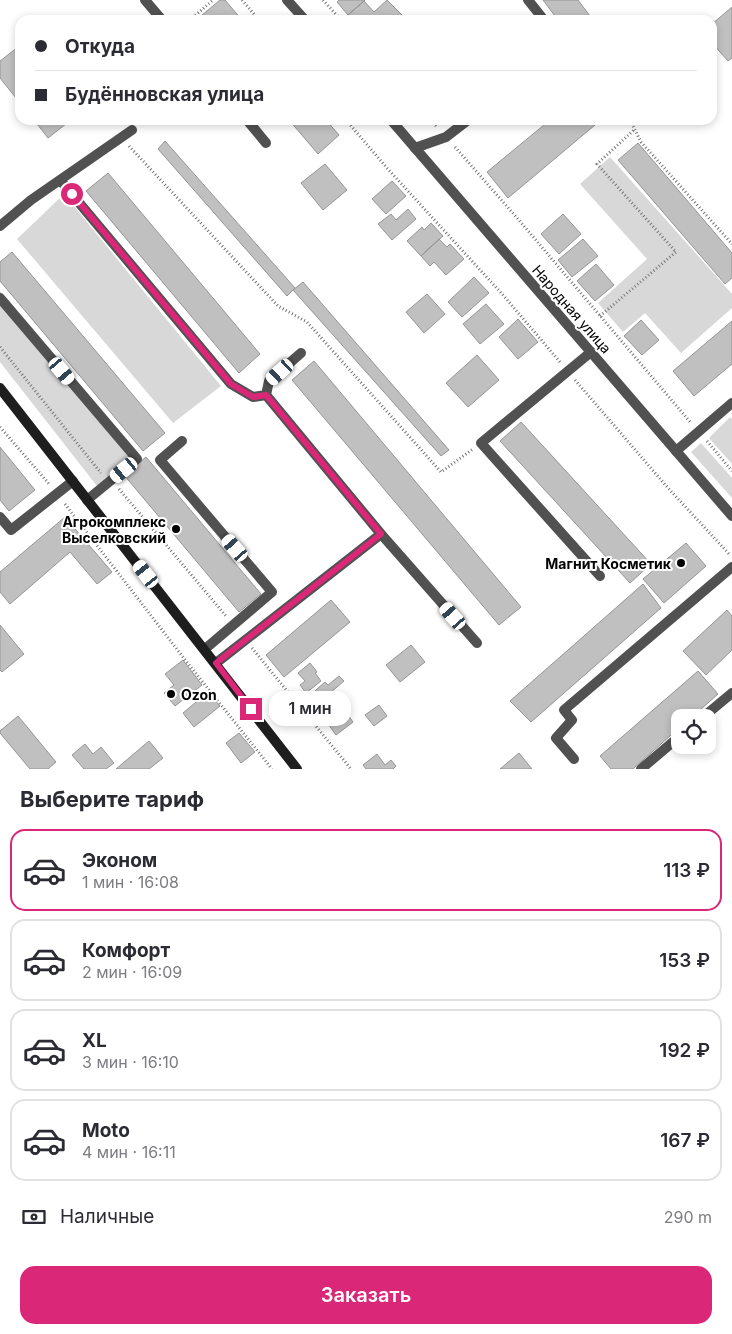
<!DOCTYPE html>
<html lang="ru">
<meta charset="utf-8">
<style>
:root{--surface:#fff;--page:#f2f2f3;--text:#2b2b33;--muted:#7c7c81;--line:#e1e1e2;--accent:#db2777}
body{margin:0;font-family:Inter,sans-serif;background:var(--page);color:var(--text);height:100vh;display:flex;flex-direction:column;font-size:19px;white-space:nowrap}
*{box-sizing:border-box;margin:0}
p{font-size:16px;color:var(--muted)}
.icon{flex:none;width:28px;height:28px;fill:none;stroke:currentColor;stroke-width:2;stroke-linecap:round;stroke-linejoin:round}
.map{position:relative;height:769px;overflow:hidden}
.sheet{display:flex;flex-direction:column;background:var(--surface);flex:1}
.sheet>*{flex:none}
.guide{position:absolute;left:15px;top:15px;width:702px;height:110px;border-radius:15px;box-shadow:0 2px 8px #0003;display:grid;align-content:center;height:110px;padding:0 20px;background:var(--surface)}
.controls{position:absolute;left:671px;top:709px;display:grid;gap:10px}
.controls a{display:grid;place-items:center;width:45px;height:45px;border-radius:10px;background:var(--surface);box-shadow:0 2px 8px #0003;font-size:25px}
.end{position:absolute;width:22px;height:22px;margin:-11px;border:6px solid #db2777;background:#fff;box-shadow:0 0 0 2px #fff}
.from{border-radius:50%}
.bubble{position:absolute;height:35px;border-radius:15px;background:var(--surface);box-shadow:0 2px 8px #0003;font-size:16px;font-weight:600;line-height:35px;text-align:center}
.car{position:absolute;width:15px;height:30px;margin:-15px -8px;border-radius:6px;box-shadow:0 0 4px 1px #0007;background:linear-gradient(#fff 24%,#345 0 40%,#fff 0 76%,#345 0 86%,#fff 0)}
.guide b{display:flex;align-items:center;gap:18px;height:48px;font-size:19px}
.guide b+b{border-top:1px solid var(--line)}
.guide i{width:12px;height:12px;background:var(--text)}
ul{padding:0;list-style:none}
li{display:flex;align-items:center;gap:15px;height:82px;margin:0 10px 8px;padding:0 10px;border:2px solid var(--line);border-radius:15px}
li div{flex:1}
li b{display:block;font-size:19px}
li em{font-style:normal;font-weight:600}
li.active{border-color:var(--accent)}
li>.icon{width:45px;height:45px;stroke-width:1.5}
h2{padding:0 20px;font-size:22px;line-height:60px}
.pay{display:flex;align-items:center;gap:12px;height:55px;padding:0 20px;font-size:19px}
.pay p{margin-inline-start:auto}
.button{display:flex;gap:10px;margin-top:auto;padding:10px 20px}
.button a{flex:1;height:58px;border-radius:15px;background:var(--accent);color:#fff;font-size:20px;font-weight:600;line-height:58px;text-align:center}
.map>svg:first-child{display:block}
.green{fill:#d8d8d8}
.building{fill:#c0c0c0;stroke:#959595}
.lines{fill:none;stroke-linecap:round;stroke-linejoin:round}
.path{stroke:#737373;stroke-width:3;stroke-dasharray:1 2.5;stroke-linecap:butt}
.lane{stroke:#515151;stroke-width:10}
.street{stroke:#515151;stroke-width:10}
.secondary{stroke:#1e1e1e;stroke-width:10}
.route{stroke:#db2777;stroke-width:6}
.poi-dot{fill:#000;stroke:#fff;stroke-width:2}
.labels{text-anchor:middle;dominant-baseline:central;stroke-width:4;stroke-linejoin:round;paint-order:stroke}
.street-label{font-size:14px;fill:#000;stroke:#fff}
.poi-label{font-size:14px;font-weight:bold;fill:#000;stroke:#fff;text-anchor:end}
</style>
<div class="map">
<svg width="732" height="769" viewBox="0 0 732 769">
<rect width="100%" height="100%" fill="#fff"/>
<!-- green -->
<path class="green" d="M610,157l122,137v14l-51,45 -36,-40 -22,19 -25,-29 49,-44 -67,-75z
M64,194l157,192 -48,37 -156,-184z
M0,291l135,164 -38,31 -97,-124z
M730,417l2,2v45l-23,-26z
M701,443l31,35v20l-41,-46z"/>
<!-- building -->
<path class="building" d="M220,0h5l17,20h-37l-4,-4z
M339,0h26l-17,15 -11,-13z
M387,0l15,15 -6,5h-44l-4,-5 16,-14 10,11z
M543,0h35l15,20h-35z
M732,7v51l-4,3 -16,-18v-19z
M18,47l2,2v54l-20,-25v-17z
M34,120h37l-23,18z
M289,120h37l13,15 -21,19z
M550,120h51l-93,78 -21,-26z
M165,141l130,147 -8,8 -129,-147z
M638,143l94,110v25l-7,6 -107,-124z
M325,164l22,26 -24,20 -22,-27z
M108,173l152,181 -21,19 -153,-182z
M392,181l14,15 -20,18 -14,-15z
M408,209l8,10 -24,21 -14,-16 13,-10 5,6z
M563,214l18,20 -22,20 -18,-20z
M431,223l12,13 -22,20 -14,-15 15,-14 2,3z
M439,239l8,8 3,-3 14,15 -18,16 -12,-13 -4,4 -9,-10z
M583,239l15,17 -26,21 -14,-17z
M12,252l153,181 -22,18 -143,-170v-19z
M596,264l18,21 -19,16 -18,-20z
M474,277l15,16 -27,24 -14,-15z
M303,282l146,168 -8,6 -148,-166z
M427,294l18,20 -21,19 -18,-21z
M486,304l18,20 -24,20 -17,-20z
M518,319l20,23 -20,17 -19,-22z
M641,320l18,20 -17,15 -18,-19z
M732,321v43l-38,32 -21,-25z
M477,355l22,25 -31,27 -22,-24z
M314,361l207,246 -22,18 -207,-245z
M521,422l130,142 -21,19 -130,-142z
M0,447l35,43 -26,21 -9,-11z
M146,457l115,137 -22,18 -115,-137z
M65,517l47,55 -15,12 -27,-32 -60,52 -10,-12v-20z
M686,543l20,23 -42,37 -21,-24z
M643,584l18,24 -130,114 -21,-21z
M331,600l19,22 -66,55 -18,-22z
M727,610l5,6v34l-26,25 -23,-24z
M0,625l24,29 -22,18 -2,-2z
M411,645l14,17 -25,20 -14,-17z
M183,660l19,25 -27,21 -11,-13 10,-8 -9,-11z
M310,663l7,9 -2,1 6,8 -15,12 -6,-8 5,-4 -7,-8z
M698,671l20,23 -27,24h-11v9l-47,42h-22l-11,-13z
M339,676l5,5 -29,25 -7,-9 17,-15 3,3z
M208,692l12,14 -26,21 -11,-14z
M379,705l8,11 -13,10 -9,-11z
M345,711l8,11 -17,13 -8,-11z
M18,716l38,46 -8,7h-18l-30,-36v-2z
M239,733l16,19 -14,11 -15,-20z
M149,741l14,17 -14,11h-33z
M85,744l8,10 8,-7 13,16 -8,6h-22l-12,-14z
M519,753l13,16h-32z
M377,754l8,11 6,-5 5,6 -3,3h-27l-3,-4z"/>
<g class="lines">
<!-- path -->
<path class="path" d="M242,0l17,20
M323,0l18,20
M190,20l23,-20
M346,120l41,48 116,127 57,67
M431,120l6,7
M630,120l11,22 91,102
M129,146l149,160 29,16 134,150 32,-23
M455,147l63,72 173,204
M600,316l76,-64 -79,-88 38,-35
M0,347l101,126
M575,380l93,108 62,67
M0,427l50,58
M707,441l25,30
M119,489l107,127
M65,504l121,157 86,108
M252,648l99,121"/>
<!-- lane -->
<path class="lane" d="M145,0l17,20
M528,0l16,20
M247,120l19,23
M415,148l31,-11 22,-17
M60,180l171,204 22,13 13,-2 115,139 -165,129
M0,226l31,-26 101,-70
M0,298l137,161 -50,41
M591,352l-110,91 119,133
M266,395l3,-14 32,-28
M182,441l-22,19 112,132 -67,57
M676,451l56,-48
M0,517l11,13 62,-49
M381,534l96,109
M702,718l30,-25
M574,759l-18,-21 16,-18 -8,-10 168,-143
M641,769l39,-33"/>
<!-- street -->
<path class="street" d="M287,0l18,20
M391,120l341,396"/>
<!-- secondary -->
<path class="secondary" d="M0,388l297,381"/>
</g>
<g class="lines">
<!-- route -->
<path class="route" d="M72,194l159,190 22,13 13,-2 115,139 -165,129 35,46"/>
</g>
<!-- markers -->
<g class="poi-dot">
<circle cx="176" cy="529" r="5"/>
<circle cx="681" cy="563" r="5"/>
<circle cx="171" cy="694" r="5"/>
</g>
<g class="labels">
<!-- street labels -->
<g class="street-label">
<text transform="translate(572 309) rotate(49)">Народная улица</text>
</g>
<!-- poi labels -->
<g class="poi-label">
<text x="166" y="521">Агрокомплекс<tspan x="166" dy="16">Выселковский</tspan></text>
<text x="671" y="563">Магнит Косметик</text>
<text x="181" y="694" text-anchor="start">Ozon</text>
</g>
</g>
</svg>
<div class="controls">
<a><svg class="icon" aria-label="locate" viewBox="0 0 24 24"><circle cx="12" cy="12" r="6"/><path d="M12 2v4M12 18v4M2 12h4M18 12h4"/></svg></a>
</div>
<i class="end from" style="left:72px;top:194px"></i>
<i class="end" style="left:251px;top:709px"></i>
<div class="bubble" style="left:269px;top:691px;width:82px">1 мин</div>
<i class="car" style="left:62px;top:371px;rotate:140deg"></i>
<i class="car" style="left:280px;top:372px;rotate:228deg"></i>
<i class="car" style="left:124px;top:470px;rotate:231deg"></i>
<i class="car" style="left:235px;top:548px;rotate:319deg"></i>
<i class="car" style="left:146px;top:574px;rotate:322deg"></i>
<i class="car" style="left:453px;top:616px;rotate:319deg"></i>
<div class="guide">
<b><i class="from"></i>Откуда</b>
<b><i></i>Будённовская улица</b>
</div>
</div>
<section class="sheet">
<h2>Выберите тариф</h2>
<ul>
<li class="active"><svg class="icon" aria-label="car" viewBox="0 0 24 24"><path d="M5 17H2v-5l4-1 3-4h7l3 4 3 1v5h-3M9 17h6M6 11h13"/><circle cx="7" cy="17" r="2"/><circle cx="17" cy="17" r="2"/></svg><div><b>Эконом</b><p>1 мин · 16:08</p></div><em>113 ₽</em></li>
<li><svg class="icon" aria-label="car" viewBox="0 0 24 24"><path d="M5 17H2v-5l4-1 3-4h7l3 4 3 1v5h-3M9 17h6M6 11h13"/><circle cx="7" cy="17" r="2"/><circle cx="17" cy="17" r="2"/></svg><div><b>Комфорт</b><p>2 мин · 16:09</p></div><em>153 ₽</em></li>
<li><svg class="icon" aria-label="car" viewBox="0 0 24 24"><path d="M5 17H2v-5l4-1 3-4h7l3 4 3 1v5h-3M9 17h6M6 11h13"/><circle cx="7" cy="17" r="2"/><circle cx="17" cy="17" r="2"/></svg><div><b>XL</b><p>3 мин · 16:10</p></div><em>192 ₽</em></li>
<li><svg class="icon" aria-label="car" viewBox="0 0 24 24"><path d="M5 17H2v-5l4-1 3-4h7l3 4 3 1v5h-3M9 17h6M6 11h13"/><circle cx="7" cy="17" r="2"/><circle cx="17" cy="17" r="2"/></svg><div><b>Moto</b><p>4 мин · 16:11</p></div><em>167 ₽</em></li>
</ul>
<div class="pay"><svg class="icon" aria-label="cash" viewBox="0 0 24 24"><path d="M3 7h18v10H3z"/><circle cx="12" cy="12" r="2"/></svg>Наличные<p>290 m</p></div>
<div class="button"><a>Заказать</a></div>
</section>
